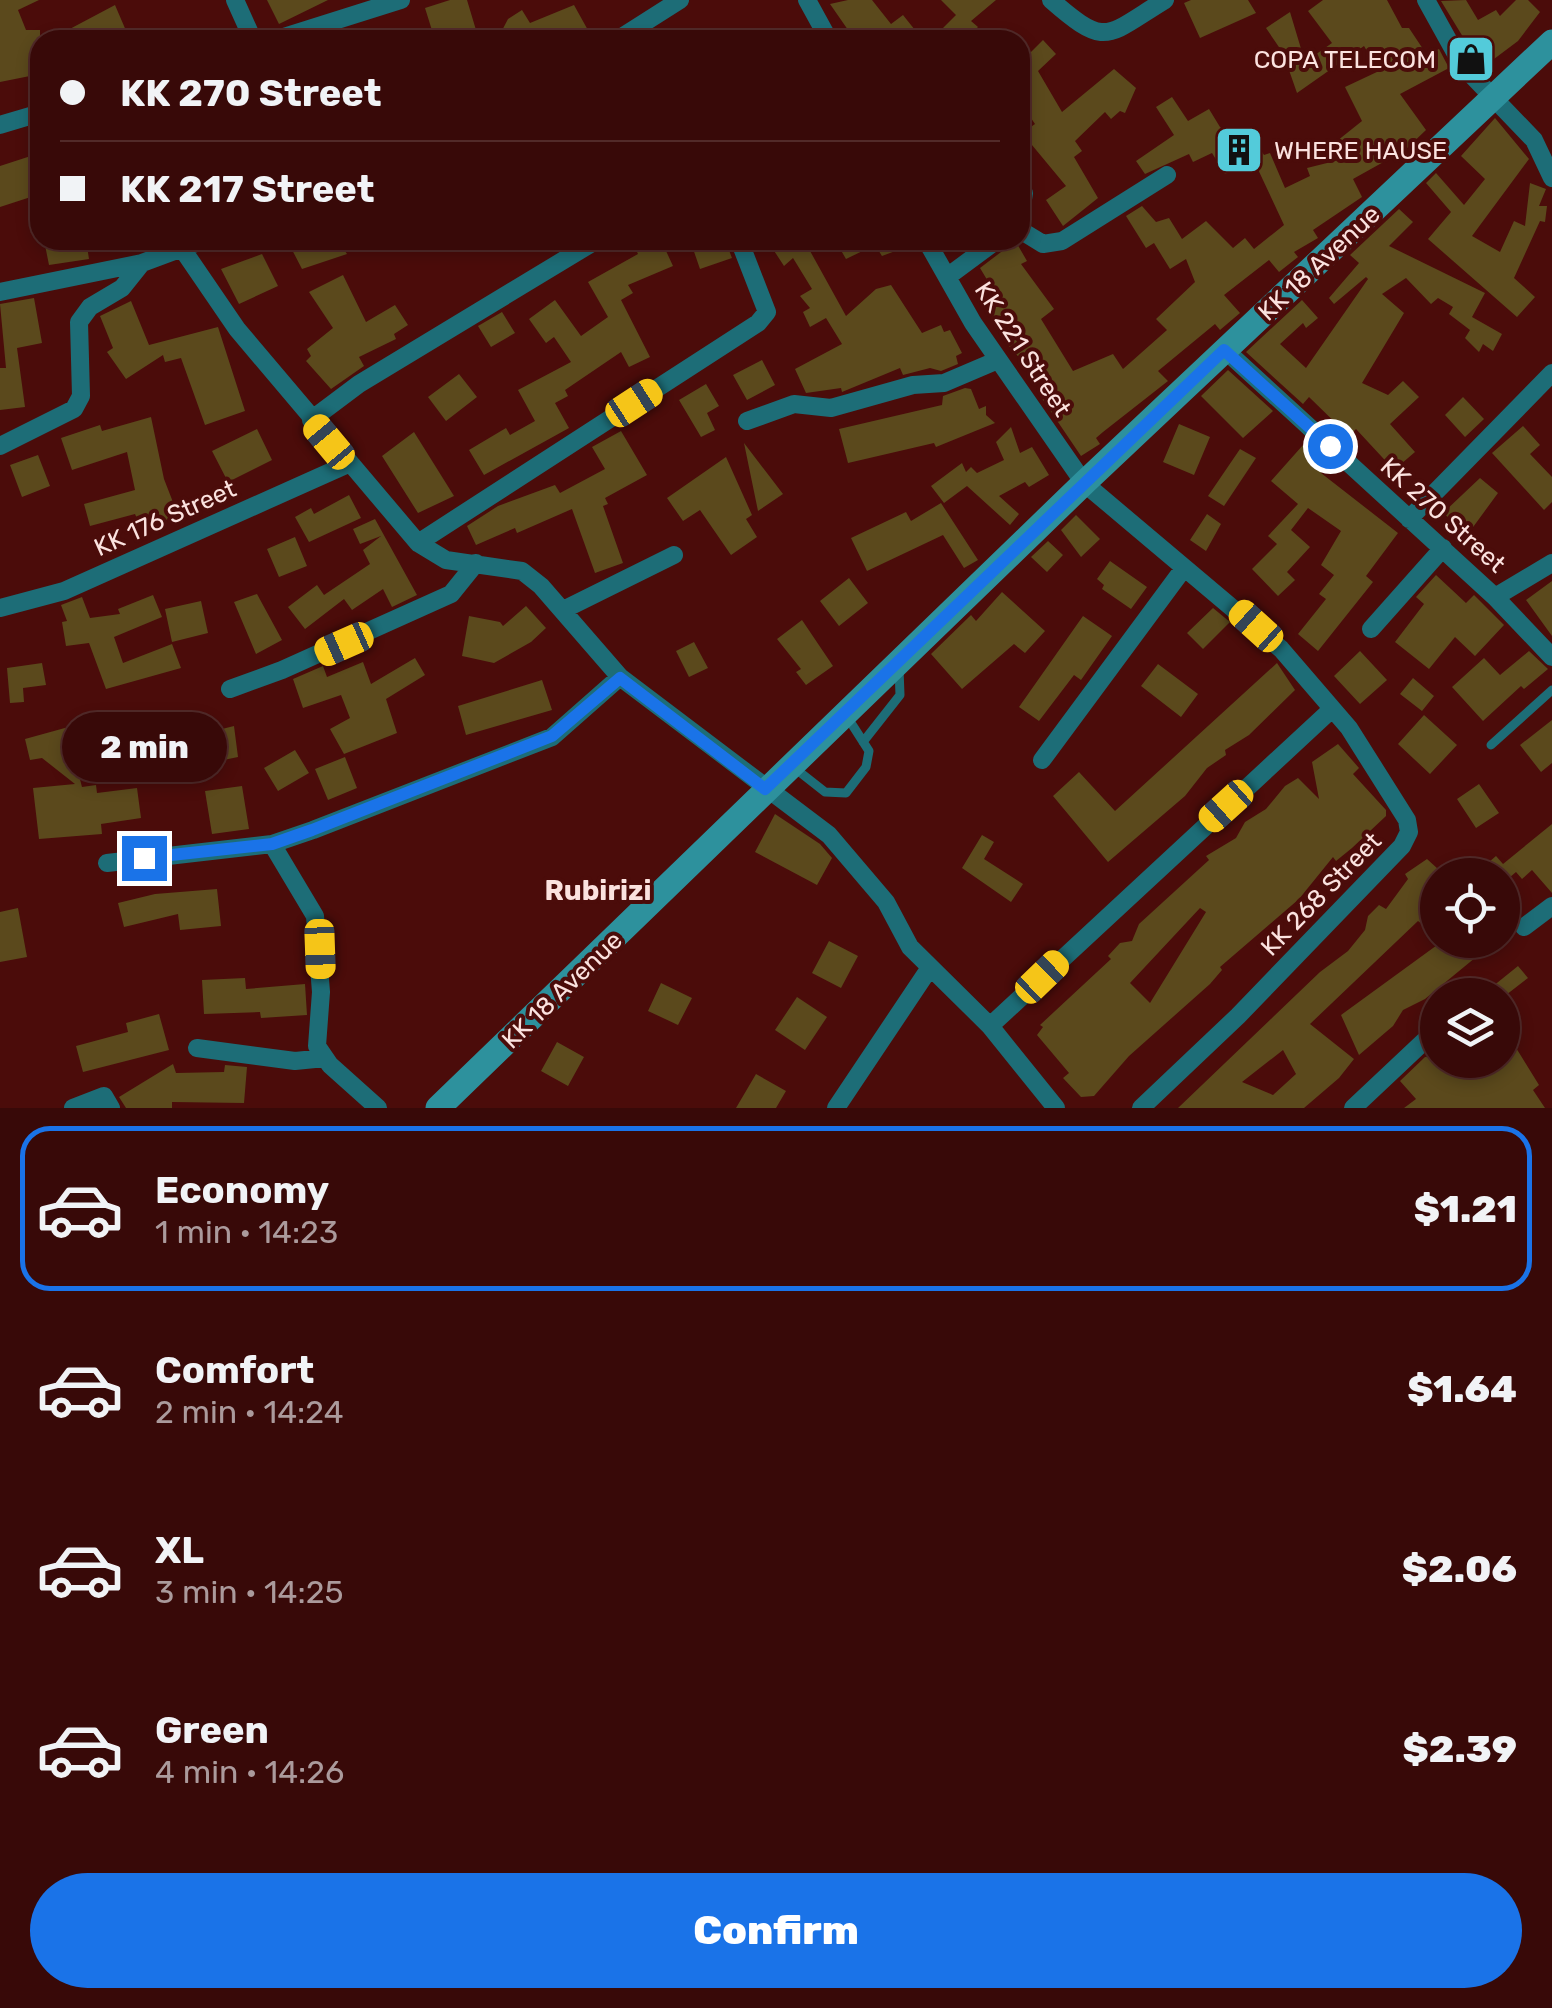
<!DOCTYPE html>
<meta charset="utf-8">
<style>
:root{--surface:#380908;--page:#3f1212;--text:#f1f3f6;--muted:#ab9a9c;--line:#522a29;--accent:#1a73e8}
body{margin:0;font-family:Rubik,sans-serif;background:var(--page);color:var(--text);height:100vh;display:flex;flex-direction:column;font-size:38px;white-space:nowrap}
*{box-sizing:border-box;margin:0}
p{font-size:32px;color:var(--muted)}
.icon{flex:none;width:55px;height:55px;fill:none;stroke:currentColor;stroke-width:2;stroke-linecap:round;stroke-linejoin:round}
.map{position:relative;height:1108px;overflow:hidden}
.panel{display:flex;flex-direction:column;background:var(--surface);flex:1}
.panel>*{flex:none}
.hud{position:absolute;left:30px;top:30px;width:1000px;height:220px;border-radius:30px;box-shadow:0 5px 15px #0003,0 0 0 2px var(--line);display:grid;align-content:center;height:220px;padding:0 30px;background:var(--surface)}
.controls{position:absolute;left:1420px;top:858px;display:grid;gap:20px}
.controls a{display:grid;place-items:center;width:100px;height:100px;border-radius:50%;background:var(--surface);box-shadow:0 5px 15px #0003,0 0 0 2px var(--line);font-size:50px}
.end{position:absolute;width:45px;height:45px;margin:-22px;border:12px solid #1a73e8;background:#fff;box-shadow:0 0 0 5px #fff}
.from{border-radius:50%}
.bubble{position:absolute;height:70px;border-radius:35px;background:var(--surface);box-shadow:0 5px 15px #0003,0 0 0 2px var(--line);font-size:32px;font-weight:800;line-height:70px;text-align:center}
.car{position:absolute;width:30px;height:60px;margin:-30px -15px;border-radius:12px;box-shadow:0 0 8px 2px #0007;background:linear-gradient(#f5c518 24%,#345 0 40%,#f5c518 0 76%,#345 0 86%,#f5c518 0)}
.hud b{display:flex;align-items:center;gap:35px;height:95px;font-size:38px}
.hud b+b{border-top:2px solid var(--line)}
.hud i{width:25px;height:25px;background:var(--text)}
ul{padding:18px 0 0;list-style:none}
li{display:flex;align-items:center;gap:30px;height:165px;margin:0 20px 15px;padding:0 10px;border:5px solid transparent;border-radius:30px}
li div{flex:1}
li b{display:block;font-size:38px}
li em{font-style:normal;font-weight:800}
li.current{border-color:var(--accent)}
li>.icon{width:90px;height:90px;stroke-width:1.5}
.action{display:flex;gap:20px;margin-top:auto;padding:20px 30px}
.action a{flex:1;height:115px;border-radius:60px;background:var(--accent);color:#fff;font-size:40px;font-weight:800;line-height:115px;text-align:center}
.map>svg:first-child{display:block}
.building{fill:#5b491c;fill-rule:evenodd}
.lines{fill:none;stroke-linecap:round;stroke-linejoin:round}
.lane{stroke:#1d6d77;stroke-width:9}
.street{stroke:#1d6d77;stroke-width:18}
.secondary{stroke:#2d919d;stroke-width:25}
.route{stroke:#1a73e8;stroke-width:12}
.labels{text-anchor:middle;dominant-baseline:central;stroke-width:8;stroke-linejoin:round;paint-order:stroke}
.poi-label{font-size:25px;fill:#fbe2df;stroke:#4b0c0a;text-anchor:end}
.street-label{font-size:25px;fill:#fbe2df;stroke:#4b0c0a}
.neighbourhood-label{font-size:28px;font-weight:bold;fill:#fbe2df;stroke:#4b0c0a}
</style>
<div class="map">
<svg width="1552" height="1108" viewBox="0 0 1552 1108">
<rect width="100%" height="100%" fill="#4b0c0a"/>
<!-- building -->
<path class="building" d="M0,0h39l-21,10 8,20h14v44l-40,8z
M267,0h61l-49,24z
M450,0h17l12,40h-44l-10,-32z
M848,0h24l19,24 12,-9 20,25h-68l-25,-36z
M941,0h55l-25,21 7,6 -13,13h-34l25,-25z
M1191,0h57l8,13 -56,25 -16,-35z
M1323,0h64l15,28h7l18,27 12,-6 10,19 -49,26 26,36 -21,20 -52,29 9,18 -49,33 5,8 -24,14 4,5 -19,15 -10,-12 -45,35 16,18 -20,17 -5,-6 -57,47 10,10 -65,51 -7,6 4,6 -19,12 -42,-62 8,-5 -38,-43 -25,-41 11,-12 -15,-25 25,-19 4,-9 7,2 11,19 -6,3 33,45 -13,10 32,52 40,-17 10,15 44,-39 -11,-11 39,-37 -9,-23 -16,10 -16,-26 -8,5 -20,-32 16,-10 14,16 13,-4 13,21 24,-18 27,27 12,-10 9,11 30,-24 -29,-62 -30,11 -13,-21 -19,9 -4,-8 -44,20 -9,-13 38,-26 -18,-28 16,-10 16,24 21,-12 11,18 20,16 8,-13 16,25 6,-2 15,35 25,-12 -3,-8 40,-10 -10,-17 25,-20 -17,-34 34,-16 -15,-25 -67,47 -14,-40 -17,-25 24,-16 15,50 27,-19 -24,-32z
M1466,0l12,20 18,-10 4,6 16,-16h12l12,12 -22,29 -36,27 -41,-67z
M115,5l15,35h-81z
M574,5l15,27 -13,8h-79l11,-21 14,-9 8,13z
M1043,40l13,14 -18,17 24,41 52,-43 22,19 -11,25 -5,-2 -9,8 -6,-7 -30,29 7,10 -8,6 24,41 -35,28 -17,-26 20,-14 -44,-53 13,-9 -15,-22v-39z
M1495,118l34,41 -57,77 28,16 14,-31 11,5 5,-43 16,6 -7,17h8l-2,16 -5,-1 -26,57 21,19 -18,20 -89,-78 23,-27 -25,-29 10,-10 28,32 21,-26 -24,-23z
M40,153v41l-40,13v-41z
M1399,209l14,13 -24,24 96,47 -13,24 30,17 -9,17 -10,-7 -4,8 -14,-14 5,-8 -21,-16 4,-7 -15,-9 -7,6 -25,-26 -24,16 22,19 -42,70 26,12 15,-14 16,16 -29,27 25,28 -21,18 -38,-41 -7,7 -40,-39 -6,7 -57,-52 56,-52 16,18 -12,10 -3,-5 -23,21 26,24 62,-89 -2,-2 -32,27 -5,-6 30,-35 -9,-8z
M44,240h42l3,19 -40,6z
M287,240h51l9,14 -45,15z
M645,240h16l12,26 -45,19 5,8 -12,7 29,57 -21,10 -8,-15 -56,38 3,6 -13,7 14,25 -85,47 -15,-25 37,-22 4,7 25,-14 -17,-31 53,-28 -17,-25 -8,6 -17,-24 26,-19 26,36 27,-19 -20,-35 50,-28 -4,-9z
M690,240h35l7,18 -32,11z
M767,240h37l42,76 30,-27 15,-4 31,48 19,-8 3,7 6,-2 12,23 -6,3 2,8 -17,7 -11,-3 -27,7 -3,-7 -58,24 -1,-4 -35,5 -11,-24 47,-25 -16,-26 -16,9 -7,-15 7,-4 -10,-12 12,-7 -19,-31 -9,8z
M835,240h79v4l-32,12 -7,-11 -29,14z
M262,254l16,32 -39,18 -18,-35z
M343,275l23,47 29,-17 13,20 -14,9 2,5 -37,18 5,9 -33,23 -25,-28 5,-5 -4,-7 26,-21 -24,-36z
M34,298l8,45 -25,5 8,59 -25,3v-42h6l-6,-64z
M131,301l18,44 69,-18 27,84 -40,14 -24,-67 -16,4 -2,-7 -37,24 -19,-27 6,-4 -13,-32z
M502,312l13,21 -24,14 -13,-21z
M762,360l13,25 -28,15 -14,-25z
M1228,370l45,41 -30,27 -42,-42z
M459,374l18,23 -31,24 -18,-24z
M706,384l13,22 -12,7 8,17 -14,7 -22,-37z
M965,388l6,1 8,20 7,-3v9l9,8 -59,24 -2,-4 -86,20 -9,-34 103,-24 1,-9z
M1463,397l21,22 -19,18 -20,-22z
M151,417l13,62 14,36 -36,15 -7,-16 -45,12 -6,-22 51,-14 -8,-38 -55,18 -11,-32 39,-13 2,6z
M1179,424l31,13 -16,38 -31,-13z
M1523,426l17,19 -10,9 22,23v25l-8,8 -52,-57z
M1011,427l9,26 12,-6 17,28 -20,12 -4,-5 -26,14 20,18 -9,11 -43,-39 -23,17 -13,-17 31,-23 4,9 5,-5 6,6 27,-13 -8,-18z
M257,429l15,31 -44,22 -16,-31z
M621,431l26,44 -42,23 3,6 -5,2 20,57 -28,10 -23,-64 -55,24 -2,-5 -39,17 -9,-19 31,-20 57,-21 5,8 45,-24 -13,-22z
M414,432l40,64 -36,17 -36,-57z
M744,443l39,51 -25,17z
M1303,445l24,21 -6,7 77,60 -32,43 7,6 -55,69 -20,-17 28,-35 -7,-5 15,-19 -13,-10 20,-34 -33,-23 -17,22 19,17 -23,25 8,8 -17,16 -26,-27 25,-25 -9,-8 30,-32 -27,-23z
M1240,449l16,9 -32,48 -16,-10z
M38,455l12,31 -28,11 -12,-32z
M726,457l26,58 -6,4 11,18 -26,18 -31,-45 -17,11 -16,-23z
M1480,478l18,15 -30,41 -25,-21z
M349,495l12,23 -52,24 -14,-25 16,-9 3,6z
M941,503l37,57 -14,8 -21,-33 -76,36 -16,-33 55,-26 5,9z
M1207,514l14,10 -15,27 -16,-11z
M1076,515l24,24 -19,18 -20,-27z
M375,519l42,76 -25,12 -9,-18 -31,21 -8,-11 -39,30 -17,-22 29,-22 7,10 46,-31 -7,-14 18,-14 -21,8 -7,-15z
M295,537l12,29 -28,11 -12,-28z
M1048,541l15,14 -16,17 -16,-15z
M1110,561l37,26 -16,22 -29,-20 2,-4 -7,-6z
M1436,575l30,28 8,-8 30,30 -29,31 -20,-19 -26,32 -34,-27 29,-38 -8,-7z
M849,578l19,25 -29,23 -19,-25z
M1552,581v55l-26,-36z
M1002,592l43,39 -20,22 -11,-9 -52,45 -31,-35 40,-39 5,6z
M257,594l25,46 -26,14 -22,-52z
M153,595l9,22 -48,20 9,26 49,-19 9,24 -75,21 -17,-46 -23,3 -4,-24 5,-1 -6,-16 21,-8 8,21 30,-4 -2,-5z
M201,601l7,32 -36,9 -7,-33z
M526,606l20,22 -15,14 -37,21 -32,-7 7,-40 31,6 3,4z
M1213,608l17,14 -27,27 -16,-16z
M1083,616l29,20 -31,44 -7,-5 -35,46 -20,-14z
M802,620l31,46 -27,19 -10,-13 5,-3 -24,-30z
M694,642l14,26 -19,9 -13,-26z
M1360,651l27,29 -27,24 -26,-28z
M1529,651l19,18 -24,20 -3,-3 -38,35 -31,-34 32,-29 16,17z
M415,658l10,17 -39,24 11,34 -53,21 -14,-25 20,-11 -9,-23 -38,13 -10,-29 30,-13 4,11 36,-15 8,22z
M42,663l4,22 -23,3 1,14 -14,1 -3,-35z
M1277,663l18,27 -46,45 -24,15 1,5 -19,13 -22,28 -77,66 -55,-66 26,-24 36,39z
M1158,664l40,30 -17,23 -40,-31z
M1413,678l21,18 -12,15 -22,-17z
M542,680l10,30 -86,25 -8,-29z
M130,710l8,36 -63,14 7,27 14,-2 1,8 40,-5 4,30 -40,6 1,10 -63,5 -6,-51 42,-4 -33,-26 -12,2 -5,-21z
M1424,715l33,30 -27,29 -32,-30z
M1552,720v43l-11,9 -21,-27z
M199,723l3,11 32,-8 4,31 -24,5 -2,-7 -34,10 -9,-33z
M1338,744l21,24 -6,6 33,36v6l-34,32 -16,13 -3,-4 -34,42 -79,68 2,3 -12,14 -81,72 -35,40 -13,1 -18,-19 6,-5 -32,-38 6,-8 -3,-2 71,-66 -3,-3 12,-13 12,-2 7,-17 70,-64 -3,-4 30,-18 9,-16 21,-13 19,-23 13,-8 21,21 -7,-37zM1200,908l6,4 -56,91 -20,-20z
M295,750l14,23 -31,18 -14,-23z
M345,757l12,31 -29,12 -13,-31z
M1479,784l20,29 -23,15 -19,-29z
M242,786l7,43 -37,5 -7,-43z
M775,814l45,30 12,14 -15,27 -62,-33z
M1552,824v69l-20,-23 -10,9 -6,-7 -14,12v-9h-28l22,-19 7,8z
M982,835l12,7 -10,17 39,25 -12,18 -49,-34z
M1427,859l11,10v68l-20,-16 -108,103 44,35 -15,19 -35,30h-126l142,-136 28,-21 17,-21 3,-14 11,-11 7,4 22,-30 -3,-5zM1283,1050l13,24 -23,21 -31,-13z
M217,889l4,37 -41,4 -2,-16 -54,13 -6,-24 37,-9z
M18,908l9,49 -27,5v-50z
M1444,940h25l12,13 -56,46 -22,11 -10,16 -34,29 -18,-40z
M829,941l29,15 -17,32 -29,-15z
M1518,966l10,12 -22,17h-24z
M245,978l1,11 59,-5 2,31 -46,3 -1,-6 -56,2 -2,-34z
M661,983l31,15 -14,27 -30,-14z
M797,997l30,20 -22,33 -30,-20z
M159,1014l10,36 -86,22 -7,-26 52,-14 -2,-9z
M1502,1025l37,60 -6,5 12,18h-141l12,-9 -16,-18 25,-24 77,3z
M557,1042l27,15 -16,29 -27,-15z
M173,1064l3,9 48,-1 1,-7 22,2 -3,36 -72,-1v6h-46l-7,-11z
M756,1074l30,17 -10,17h-40z"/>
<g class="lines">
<!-- lane -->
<path class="lane" d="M863,742l37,-47 -1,-26
M1491,745l61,-55
M792,766l33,26 21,1 20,-26 3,-16 -23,-36"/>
<!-- street -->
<path class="street" d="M235,0l18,40
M807,0l22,40
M1051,0c56,49 55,36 114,0
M1426,0l36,65 72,75 18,38
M274,40l127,-40
M617,40l63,-40
M0,125l40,-12
M1020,218l4,-25
M1020,230l23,14 19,-3 105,-66
M926,240l47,83 111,160 197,166 68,79 58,92 2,12 -7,14 -164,170 -97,92
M183,250l54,79 181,214 28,17 76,11 19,15 79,91 209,158 57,67 24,45 80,79 66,82
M947,277l50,-37
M0,292l142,-29
M1224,349l271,248 57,60
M311,420l48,-36 233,-141
M747,421l47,-17 37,4 82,-23 31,-2 54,-23
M0,446l74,-37 7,-13 -2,-74 11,-15 32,-19 20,-25 62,-23
M1409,519l143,-146
M418,543l340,-220 9,-11 -28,-72
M1495,597l57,-34
M0,608l64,-17 284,-127
M563,610l111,-55
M1371,629l72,-81
M230,689l52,-19 169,-76 25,-31
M1042,760l142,-192
M272,844l43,72 6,76 -4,54 13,19 48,43
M107,863l165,-19 41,-14 239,-93 68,-60
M1524,927l28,-21
M990,1026l342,-317
M197,1048l98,13 30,-3
M73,1108l31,-12 7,12
M836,1108l93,-139
M1353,1108l85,-80"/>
<!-- secondary -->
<path class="secondary" d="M438,1108l646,-625 468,-441"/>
</g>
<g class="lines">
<!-- route -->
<path class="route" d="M144,858l128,-14 40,-14 240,-94 68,-58 145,111 459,-439 106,96"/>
</g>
<!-- icons -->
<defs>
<g id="shop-square" transform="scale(2.5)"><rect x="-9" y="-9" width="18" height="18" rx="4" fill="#53cbda" stroke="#4b0c0a"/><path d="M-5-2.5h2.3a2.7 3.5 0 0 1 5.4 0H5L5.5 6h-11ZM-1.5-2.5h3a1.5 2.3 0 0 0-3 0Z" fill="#111"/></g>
<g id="building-square" transform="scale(2.5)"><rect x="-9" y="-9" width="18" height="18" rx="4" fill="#53cbda" stroke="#4b0c0a"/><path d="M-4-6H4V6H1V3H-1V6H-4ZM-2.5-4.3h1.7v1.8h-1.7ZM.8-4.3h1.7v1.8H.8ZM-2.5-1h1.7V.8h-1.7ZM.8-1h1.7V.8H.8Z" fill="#111"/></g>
</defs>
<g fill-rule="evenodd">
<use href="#shop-square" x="1471" y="59"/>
<use href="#building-square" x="1239" y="150"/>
</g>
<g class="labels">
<!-- poi labels -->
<g class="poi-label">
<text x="1436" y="59">COPA TELECOM</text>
<text x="1274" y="150" text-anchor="start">WHERE HAUSE</text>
</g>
<!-- street labels -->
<g class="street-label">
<text transform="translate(1319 263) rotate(-43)">KK 18 Avenue</text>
<text transform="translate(1023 349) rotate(57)">KK 221 Street</text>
<text transform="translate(1443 515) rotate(42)">KK 270 Street</text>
<text transform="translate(165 518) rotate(-24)">KK 176 Street</text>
<text transform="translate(1321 894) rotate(-46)">KK 268 Street</text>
<text transform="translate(562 990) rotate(-44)">KK 18 Avenue</text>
</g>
<!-- neighbourhood labels -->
<g class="neighbourhood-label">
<text x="598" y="890">Rubirizi</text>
</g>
</g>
</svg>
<div class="controls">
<a><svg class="icon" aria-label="locate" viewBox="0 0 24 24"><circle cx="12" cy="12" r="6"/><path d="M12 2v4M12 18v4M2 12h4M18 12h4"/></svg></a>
<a><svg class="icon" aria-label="layers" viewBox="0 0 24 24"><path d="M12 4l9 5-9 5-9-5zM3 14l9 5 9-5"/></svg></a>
</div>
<i class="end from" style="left:1330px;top:446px"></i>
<i class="end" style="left:144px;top:858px"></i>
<div class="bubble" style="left:62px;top:712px;width:165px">2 min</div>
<i class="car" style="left:634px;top:403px;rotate:57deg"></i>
<i class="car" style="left:329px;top:442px;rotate:320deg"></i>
<i class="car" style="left:1256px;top:626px;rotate:312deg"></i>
<i class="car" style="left:344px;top:644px;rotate:246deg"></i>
<i class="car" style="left:1226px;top:806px;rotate:228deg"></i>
<i class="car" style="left:320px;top:949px;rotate:178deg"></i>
<i class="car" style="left:1042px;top:977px;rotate:46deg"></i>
<div class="hud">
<b><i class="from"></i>KK 270 Street</b>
<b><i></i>KK 217 Street</b>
</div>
</div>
<section class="panel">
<ul>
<li class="current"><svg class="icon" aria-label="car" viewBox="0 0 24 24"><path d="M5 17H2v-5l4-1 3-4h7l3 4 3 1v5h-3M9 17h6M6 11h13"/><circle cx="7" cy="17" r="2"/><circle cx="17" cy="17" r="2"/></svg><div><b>Economy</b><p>1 min · 14:23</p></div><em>$1.21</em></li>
<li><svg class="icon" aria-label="car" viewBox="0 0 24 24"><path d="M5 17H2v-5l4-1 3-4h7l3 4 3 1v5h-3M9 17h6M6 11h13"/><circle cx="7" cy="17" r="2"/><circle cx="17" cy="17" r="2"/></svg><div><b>Comfort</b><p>2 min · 14:24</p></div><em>$1.64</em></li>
<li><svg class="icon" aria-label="car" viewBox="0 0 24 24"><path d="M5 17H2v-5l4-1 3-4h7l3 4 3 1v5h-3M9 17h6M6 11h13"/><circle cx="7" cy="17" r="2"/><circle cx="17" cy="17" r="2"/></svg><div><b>XL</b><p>3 min · 14:25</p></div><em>$2.06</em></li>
<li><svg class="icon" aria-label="car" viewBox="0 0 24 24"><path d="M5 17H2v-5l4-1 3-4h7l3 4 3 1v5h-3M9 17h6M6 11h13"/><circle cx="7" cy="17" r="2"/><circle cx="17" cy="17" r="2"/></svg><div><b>Green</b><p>4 min · 14:26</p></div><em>$2.39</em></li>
</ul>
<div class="action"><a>Confirm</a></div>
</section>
